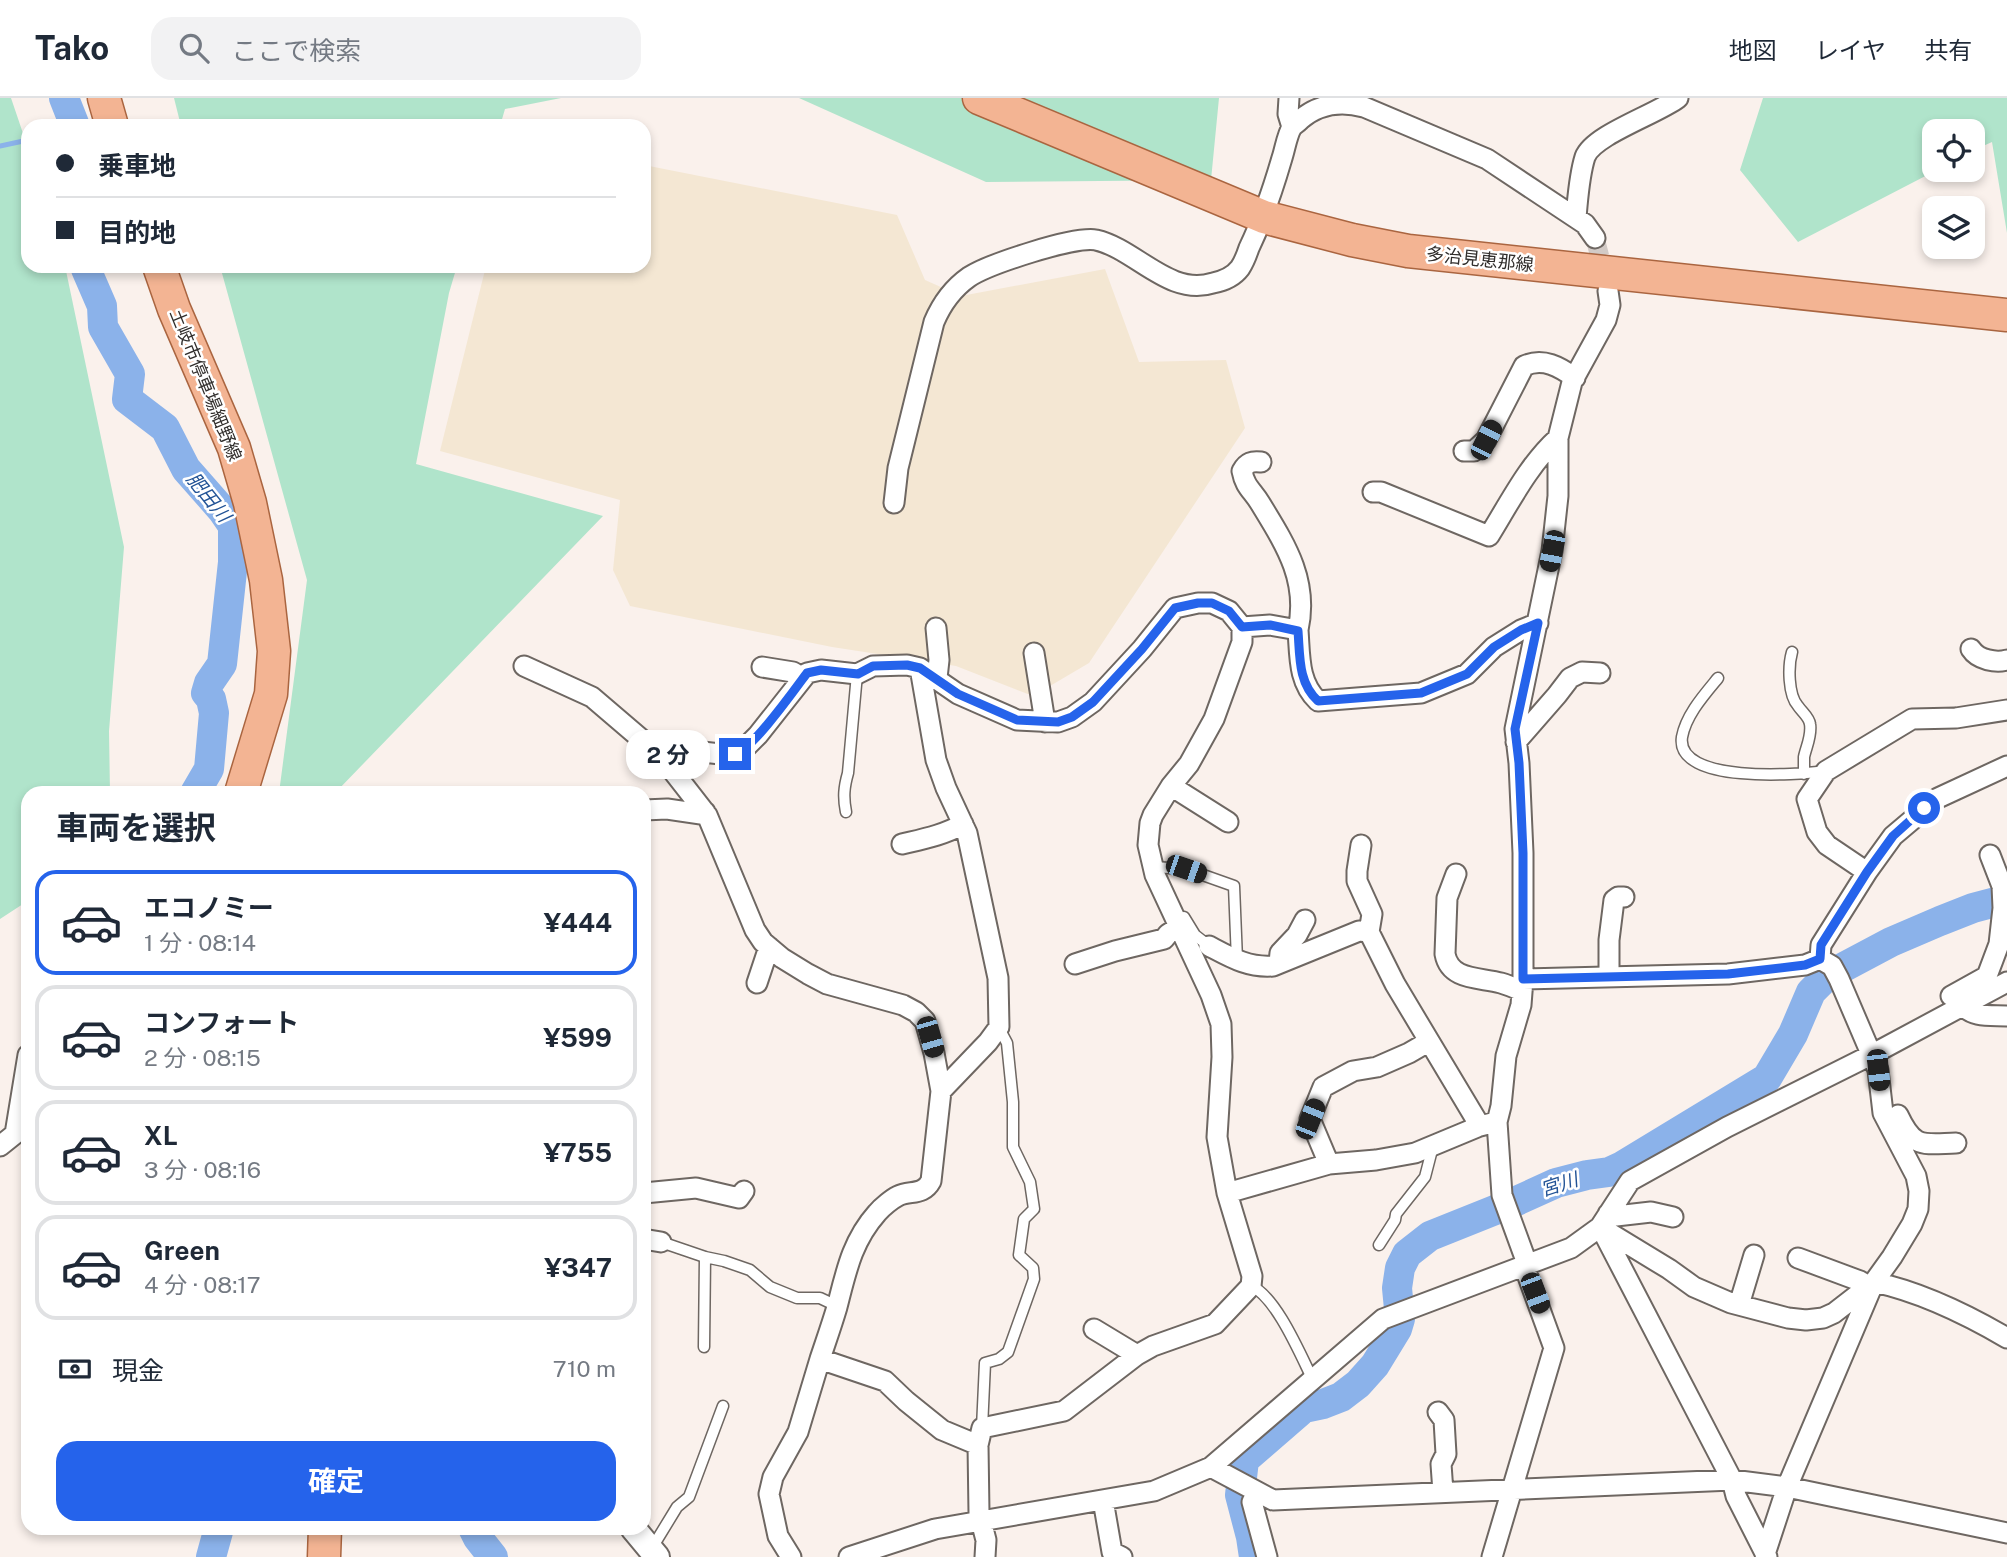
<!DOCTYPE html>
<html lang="ja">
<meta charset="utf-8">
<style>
:root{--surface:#fff;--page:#f2f2f3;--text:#1f2937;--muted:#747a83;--line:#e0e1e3;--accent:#2563eb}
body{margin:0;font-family:"Public Sans","Noto Sans JP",sans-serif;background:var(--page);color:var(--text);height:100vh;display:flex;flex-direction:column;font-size:26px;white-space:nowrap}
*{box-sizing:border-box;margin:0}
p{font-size:23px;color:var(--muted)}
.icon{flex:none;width:38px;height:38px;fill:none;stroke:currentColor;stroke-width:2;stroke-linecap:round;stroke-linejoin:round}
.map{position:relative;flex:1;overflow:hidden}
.side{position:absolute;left:21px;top:688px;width:630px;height:749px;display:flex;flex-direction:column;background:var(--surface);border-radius:21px;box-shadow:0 4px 10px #0003}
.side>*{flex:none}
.hud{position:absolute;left:21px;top:21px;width:630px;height:154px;border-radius:21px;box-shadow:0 4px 10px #0003;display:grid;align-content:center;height:154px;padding:0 35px;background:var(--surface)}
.tools{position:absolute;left:1922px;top:21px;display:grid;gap:14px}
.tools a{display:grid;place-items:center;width:63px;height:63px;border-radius:14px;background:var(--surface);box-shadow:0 4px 10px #0003;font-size:35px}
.end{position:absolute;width:32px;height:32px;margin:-16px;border:9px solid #2563eb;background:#fff;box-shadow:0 0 0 4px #fff}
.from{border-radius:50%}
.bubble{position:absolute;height:49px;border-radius:21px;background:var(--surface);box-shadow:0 4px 10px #0003;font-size:23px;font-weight:700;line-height:49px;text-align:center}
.car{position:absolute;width:21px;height:42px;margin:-21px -10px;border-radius:9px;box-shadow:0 0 5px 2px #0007;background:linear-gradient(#222 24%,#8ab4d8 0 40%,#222 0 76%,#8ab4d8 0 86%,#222 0)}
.hud b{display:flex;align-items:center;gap:24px;height:66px;font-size:26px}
.hud b+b{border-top:2px solid var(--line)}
.hud i{width:18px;height:18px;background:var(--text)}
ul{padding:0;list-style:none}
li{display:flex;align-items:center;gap:21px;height:105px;margin:0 14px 10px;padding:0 21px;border:4px solid var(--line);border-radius:21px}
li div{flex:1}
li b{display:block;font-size:26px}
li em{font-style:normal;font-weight:700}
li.on{border-color:var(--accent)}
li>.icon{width:63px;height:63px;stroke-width:1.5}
h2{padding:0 35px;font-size:32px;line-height:84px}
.pay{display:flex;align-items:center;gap:18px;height:77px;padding:0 35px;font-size:26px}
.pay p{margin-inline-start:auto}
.button{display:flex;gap:14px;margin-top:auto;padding:14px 35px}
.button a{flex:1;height:80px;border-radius:21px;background:var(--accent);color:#fff;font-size:28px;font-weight:700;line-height:80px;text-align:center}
header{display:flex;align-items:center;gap:42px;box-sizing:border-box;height:98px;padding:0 35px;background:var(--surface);border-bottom:2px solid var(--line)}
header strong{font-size:33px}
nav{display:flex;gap:38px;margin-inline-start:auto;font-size:24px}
.search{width:490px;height:63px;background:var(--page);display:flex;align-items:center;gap:18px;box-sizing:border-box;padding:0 24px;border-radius:21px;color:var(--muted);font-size:26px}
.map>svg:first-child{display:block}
.education{fill:#f4e7d3}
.green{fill:#b0e4cb}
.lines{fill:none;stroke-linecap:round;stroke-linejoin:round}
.stream{stroke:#8bb2ea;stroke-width:5}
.river{stroke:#8bb2ea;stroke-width:30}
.minor-tunnel{stroke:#d2cac6;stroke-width:19;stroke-dasharray:19 10;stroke-linecap:butt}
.service-casing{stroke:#6e6762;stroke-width:13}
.minor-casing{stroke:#6e6762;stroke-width:23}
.tertiary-casing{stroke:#6e6762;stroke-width:28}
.primary-casing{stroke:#aa6540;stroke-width:35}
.service{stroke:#fff;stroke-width:10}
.minor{stroke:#fff;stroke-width:19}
.tertiary{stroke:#fff;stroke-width:24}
.primary{stroke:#f3b493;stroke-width:32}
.route{stroke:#2563eb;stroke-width:9}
.labels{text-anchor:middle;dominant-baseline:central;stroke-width:5;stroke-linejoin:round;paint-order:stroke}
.street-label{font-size:18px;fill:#312e2c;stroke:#fff}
.water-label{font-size:19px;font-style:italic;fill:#225396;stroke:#fff}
</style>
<header>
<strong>Tako</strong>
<div class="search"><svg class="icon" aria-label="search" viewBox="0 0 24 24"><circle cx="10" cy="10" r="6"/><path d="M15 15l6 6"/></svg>ここで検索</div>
<nav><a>地図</a><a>レイヤ</a><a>共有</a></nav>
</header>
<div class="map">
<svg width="2007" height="1459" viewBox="0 0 2007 1459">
<rect width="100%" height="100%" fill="#faf1ec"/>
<!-- education -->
<path class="education" d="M644,67l253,50 28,65 36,16 144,-27 34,93 87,-2 19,68 -156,235 -56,33 -77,-30 -124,-19 -202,-41 -17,-36 7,-70 -180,-49 46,-185h158z"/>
<!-- green -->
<path class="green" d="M0,0h11l17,50v118h37l59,281 -15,184 1,62h-82v110l-5,1 -23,15z
M174,0h387l-56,11 -5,17h-319z
M799,0h420l-8,82 -225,2z
M1763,0h244v135l-15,-91 -20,9v-20h-38v39h3l-139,72 -58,-72z
M220,168h237l-8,27 -33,171 187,52 -268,277h-56l28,-213z"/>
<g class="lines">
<!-- stream -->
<path class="stream" d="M0,48l28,-6"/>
<!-- river -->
<path class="river" d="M64,0l11,28
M88,168l-2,3 16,37 1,21 27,47 -3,25 38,29 21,41 36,41 11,16v36l-11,102 -13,19 -3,10 5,6 3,14 -5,56 -14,24
M473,1430l5,10 15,19
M211,1459l8,-29
M1254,1459l-3,-20 -11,-42 4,-35 60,-52 19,-4 18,-7 17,-13 17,-19 22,-36 3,-10 -3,-31 3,-20 7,-14 23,-18 80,-32 46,-21 31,-8 22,-3 13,-6 145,-88 26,-44 18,-42 16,-16 64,-34 49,-21 33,-13 34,-9"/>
<!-- minor-tunnel -->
<path class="minor-tunnel" d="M1595,140l11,43"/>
<!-- service casing -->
<g class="service-casing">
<path id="service" d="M1792,554c-4,14 -4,43 6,54 4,6 11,11 12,18 2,12 -4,23 -6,33 0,6 0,12 0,17
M1718,580c-14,17 -32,37 -36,59 -7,47 116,38 143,34
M846,714c-3,-15 -2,-25 2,-39l9,-99
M1153,769l33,2 48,17 3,74
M1184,819l11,18 14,11
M661,1144l44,15 -1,90
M1379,1147l16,-25 1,-6 29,-37 8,-31
M705,1159l19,4 26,9 20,17 27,11h23l17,8
M1251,1188c25,10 50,70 62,94
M982,1330l3,-65 14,-4 9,-7 26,-73 -1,-11 -14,-13 5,-36 10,-10 -4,-27 -17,-35v-45l-6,-59 -8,-15
M652,1450l25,-41 12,-10 34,-91"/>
</g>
<!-- minor casing -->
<g class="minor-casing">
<path id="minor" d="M1289,0l-1,16 4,13
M1576,119c2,-20 3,-41 9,-60 8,-22 72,-43 93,-59
M1464,353h10l12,-11 38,-74c19,-9 36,1 51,12
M1261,364c-9,-1 -14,0 -19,9 3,16 10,19 18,32 25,41 49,77 38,127
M1373,394h8l108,44c21,-34 40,-72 69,-98
M894,405l4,-35 36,-146c8,-19 18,-33 35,-45 20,-13 105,-41 127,-37 40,9 73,57 117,43 10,-2 21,-7 27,-15 4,-6 7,-14 9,-20 14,-29 24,-59 33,-90 3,-9 5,-23 10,-31 2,-2 5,-4 8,-7 18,-16 41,-19 64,-13l123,52 98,65 10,14
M1242,529l28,-2 28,5c2,26 0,52 20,71l103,-8 46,-19 27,-27 27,-17 17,-7
M936,530l3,32 -2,18
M1971,551c7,11 25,14 36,11
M1034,555l11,69
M524,568l68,31 69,59 46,59 48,115 8,12 19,16 26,16 19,10 76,21 13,7 9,9 9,32 7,38 -10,90c-8,15 -21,9 -33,15 -6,3 -16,11 -21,17 -25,28 -31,59 -40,94 -5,17 -11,34 -17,52l65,22 21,20 36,29 36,15 1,68 7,27 -1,17
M762,569l31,5 10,6
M920,570l16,92 10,28 21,45 31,145 1,49 -11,15 -47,49
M1516,644l41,-47 13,-17 12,-6 18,1
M661,658l24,-6 44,5 12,-3 17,-17 49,-62 14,-3 36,4 16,-8 34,-1 13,3 38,26 59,26 41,2 14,-5 21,-15 49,-53 33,-41 23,-5h14l17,8 13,16v15l-28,77 -25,45 -18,22 -18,29 -3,8 -2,22 7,30 56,120 10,29 1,33 -5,80 10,56 25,83 -1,10 -36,38 -62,22 -16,9 -73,56 -82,17 -4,17
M1171,688l57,36
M644,712l23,-1 34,5 4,-2
M902,746c21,-5 42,-9 61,-20
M1361,747l-4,26v10l15,33 -3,18 26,52 85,142
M1867,774l-40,-27 -10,-13 -10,-33 19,-28 86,-52 44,-1 51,-8
M1456,776l-9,24 -2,56c5,27 35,23 56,29 7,2 14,5 21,8
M1209,848c21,11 39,22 64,20l86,-35 10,1
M1820,861l1,-14 46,-73 26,-36 45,-38 69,-32
M1279,865l1,-10 17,-18 8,-15
M1075,866l40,-13 49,-12 4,-5 11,-7
M1609,878v-36l5,-40 4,-3h6
M1523,881l205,-5 77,-9 15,-6
M757,885l12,-36
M1951,898l36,-20 12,-32 4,-36 -1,-22 -12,-31
M1962,907c11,13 29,10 45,11
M1898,1017c16,34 24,29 58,28
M0,1048l15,-12 13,-79
M1329,1066l-19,-45 13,-32 30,-16 24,-4 32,-14 19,-11
M644,1095l52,-5 43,10 5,-7
M1227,1095l102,-29 47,-4 39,-7 65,-27 12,-3
M1608,1116l8,2 35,-4 22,5
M1600,1129l69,42 25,18 37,16 57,15 18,2 17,-2 11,-5 40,-31 18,-25 20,-33 6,-15 1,-18 -3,-15 -33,-63 -5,-43 -39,-91 -7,-13 -12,-7
M1602,1132l130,250 4,16 31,61
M644,1143l5,-1 12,2
M1798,1160l62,23 9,5
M1739,1207l15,-50
M1094,1231l43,26
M1438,1314l6,8 2,34 -5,10 2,28
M1211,1369l62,33 459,-20 55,7 220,46
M1257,1394l-5,10 15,55
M1103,1402l9,52 10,5
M1765,1456l22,-67 87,-205c47,10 92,32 133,56
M791,1459l-13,-21 -9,-42 4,-17 25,-45 22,-73
M849,1459l86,-28 219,-38 57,-24 172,-148 188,-71 29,-21 30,-46 97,-54 144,-72 136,-73
M1492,1459l62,-209 -28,-77 -1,-13 -23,-63 -5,-73 4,-16 5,-50 15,-51 2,-26v-126l-4,-90 -4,-34 37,-178 6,-55v-58l14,-56 34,-62 4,-15 -2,-14"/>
</g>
<!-- tertiary casing -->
<g class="tertiary-casing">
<path id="tertiary" d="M633,1430l24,29"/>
</g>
<!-- primary casing -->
<g class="primary-casing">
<path id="primary" d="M104,0l8,28
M979,0l285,119 88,23 56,11 599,64
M159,168l15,43 60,139 16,55 16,77 8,71 -3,43 -30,99
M324,1459l1,-29"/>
</g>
<!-- service -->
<use href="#service" class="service"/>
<!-- minor -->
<use href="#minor" class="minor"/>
<!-- tertiary -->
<use href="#tertiary" class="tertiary"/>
<!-- primary -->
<use href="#primary" class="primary"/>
</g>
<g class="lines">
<!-- route -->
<path class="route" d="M735,656c17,-4 60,-65 72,-81l14,-3 37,4 15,-8 34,-1 13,3 38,26 59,26 41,2 14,-5 21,-15 49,-53 33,-41 23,-5h14l17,8 13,16 28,-2 28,6c2,25 0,52 20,70l103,-8 46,-19 27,-27 27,-17 17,-7 -23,106 4,34 4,90v126l205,-5 77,-9 15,-6 1,-14 46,-73 26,-36 31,-28"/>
</g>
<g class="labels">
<!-- street labels -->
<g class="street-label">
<text transform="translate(1480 161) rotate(6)">多治見恵那線</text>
<text transform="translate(206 287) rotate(68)">土岐市停車場細野線</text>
</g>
<!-- water labels -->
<g class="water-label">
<text transform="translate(209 399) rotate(51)">肥田川</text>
<text transform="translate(1559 1086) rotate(-18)">宮川</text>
</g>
</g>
</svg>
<div class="tools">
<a><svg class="icon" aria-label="locate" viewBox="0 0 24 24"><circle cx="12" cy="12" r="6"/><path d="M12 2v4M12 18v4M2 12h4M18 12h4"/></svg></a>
<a><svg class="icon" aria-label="layers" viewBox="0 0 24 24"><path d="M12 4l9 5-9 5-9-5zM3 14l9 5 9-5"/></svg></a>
</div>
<i class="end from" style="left:1924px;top:710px"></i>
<i class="end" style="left:735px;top:656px"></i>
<div class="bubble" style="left:626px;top:632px;width:84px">2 分</div>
<i class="car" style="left:1486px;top:342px;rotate:27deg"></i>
<i class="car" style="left:1552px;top:453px;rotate:191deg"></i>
<i class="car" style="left:1186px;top:771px;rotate:109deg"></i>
<i class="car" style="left:930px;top:939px;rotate:164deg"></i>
<i class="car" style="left:1878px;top:972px;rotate:174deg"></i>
<i class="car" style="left:1310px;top:1021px;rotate:22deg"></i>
<i class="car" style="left:1535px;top:1195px;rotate:159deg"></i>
<div class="hud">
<b><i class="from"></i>乗車地</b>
<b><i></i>目的地</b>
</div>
<section class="side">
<h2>車両を選択</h2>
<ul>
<li class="on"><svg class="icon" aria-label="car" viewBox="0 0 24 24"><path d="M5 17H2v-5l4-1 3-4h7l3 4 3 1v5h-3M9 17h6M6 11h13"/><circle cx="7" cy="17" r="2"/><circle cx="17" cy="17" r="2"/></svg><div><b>エコノミー</b><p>1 分 · 08:14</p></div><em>¥444</em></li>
<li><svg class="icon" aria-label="car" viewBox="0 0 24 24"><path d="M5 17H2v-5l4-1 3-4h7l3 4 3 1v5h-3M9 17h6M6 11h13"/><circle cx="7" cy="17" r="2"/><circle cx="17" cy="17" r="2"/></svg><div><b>コンフォート</b><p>2 分 · 08:15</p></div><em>¥599</em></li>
<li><svg class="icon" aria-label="car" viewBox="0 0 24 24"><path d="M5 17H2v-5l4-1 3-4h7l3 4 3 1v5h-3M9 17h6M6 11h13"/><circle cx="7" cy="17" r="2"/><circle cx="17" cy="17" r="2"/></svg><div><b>XL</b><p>3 分 · 08:16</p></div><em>¥755</em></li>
<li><svg class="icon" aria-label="car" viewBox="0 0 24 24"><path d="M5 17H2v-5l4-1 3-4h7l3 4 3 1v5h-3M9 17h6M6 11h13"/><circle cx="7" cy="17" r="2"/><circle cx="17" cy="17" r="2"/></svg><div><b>Green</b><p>4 分 · 08:17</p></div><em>¥347</em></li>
</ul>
<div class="pay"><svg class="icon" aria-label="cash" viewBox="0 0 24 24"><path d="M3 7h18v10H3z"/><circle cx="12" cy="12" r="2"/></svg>現金<p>710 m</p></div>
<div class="button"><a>確定</a></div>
</section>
</div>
